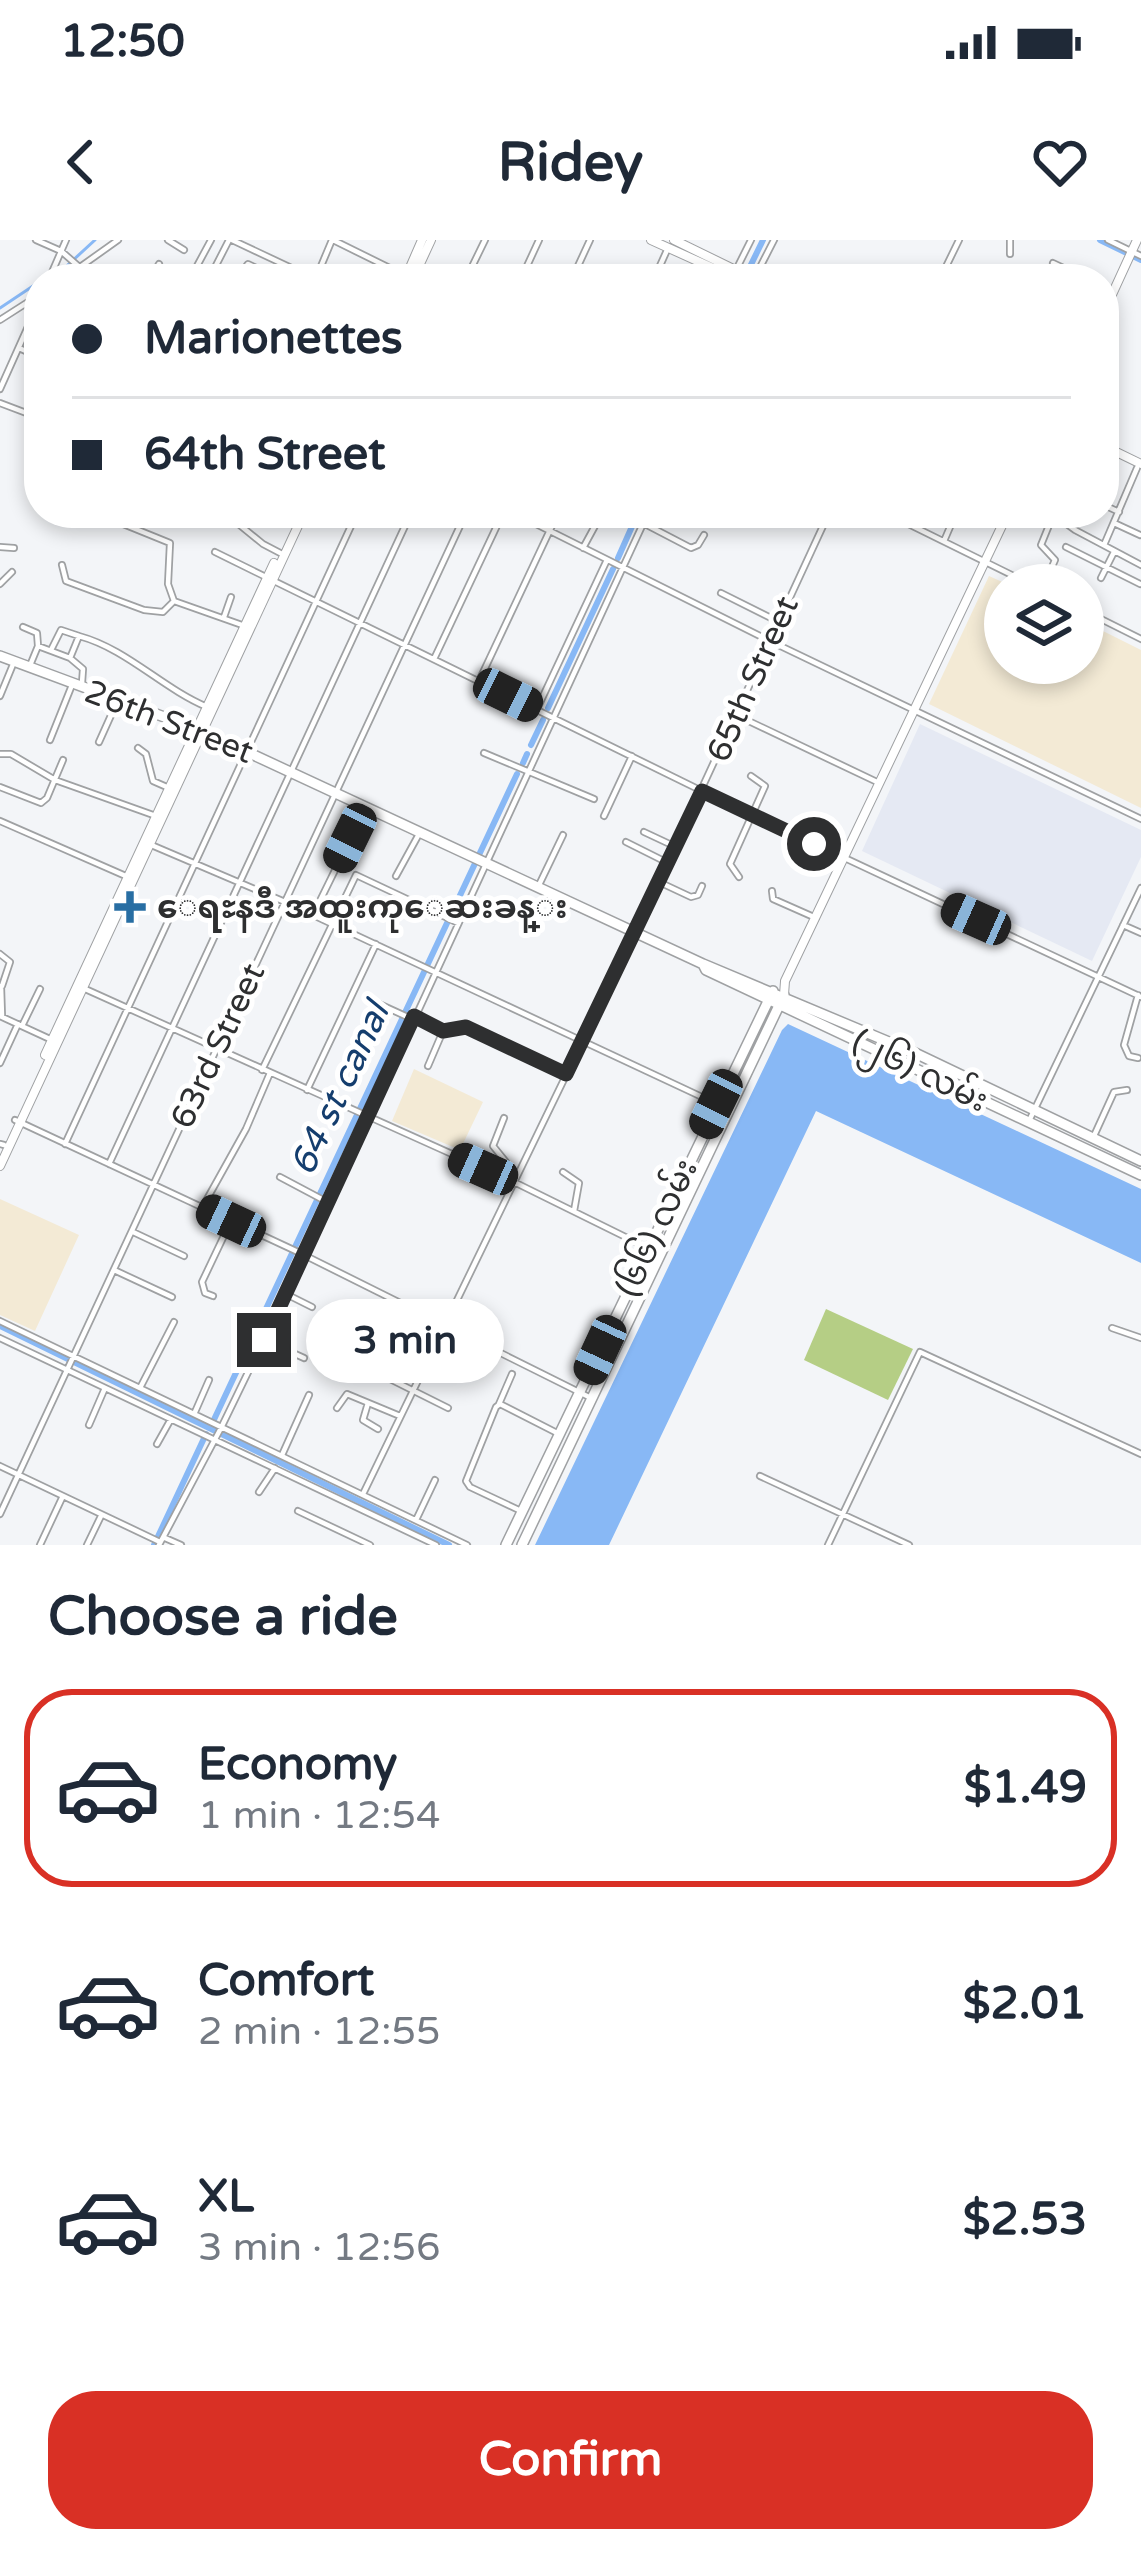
<!DOCTYPE html>
<meta charset="utf-8">
<style>
:root{--surface:#fff;--page:#f2f2f3;--text:#1f2937;--muted:#747a83;--line:#e0e1e3;--accent:#d93025}
body{margin:0;font-family:"Varela Round","Noto Sans Myanmar",sans-serif;background:var(--page);color:var(--text);height:100vh;display:flex;flex-direction:column;font-size:45px;white-space:nowrap}
*{box-sizing:border-box;margin:0}
p{font-size:39px;color:var(--muted)}
.icon{flex:none;width:66px;height:66px;fill:none;stroke:currentColor;stroke-width:2;stroke-linecap:round;stroke-linejoin:round}
.map{position:relative;height:1305px;overflow:hidden}
.sheet{display:flex;flex-direction:column;background:var(--surface);flex:1}
.sheet>*{flex:none}
.top-card{position:absolute;left:24px;top:24px;width:1095px;height:264px;border-radius:48px;box-shadow:0 6px 18px #0003;display:grid;align-content:center;height:264px;padding:0 48px;background:var(--surface)}
.fabs{position:absolute;left:984px;top:324px;display:grid;gap:24px}
.fabs a{display:grid;place-items:center;width:120px;height:120px;border-radius:50%;background:var(--surface);box-shadow:0 6px 18px #0003;font-size:60px}
.end{position:absolute;width:54px;height:54px;margin:-27px;border:15px solid #2e2f30;background:#fff;box-shadow:0 0 0 6px #fff}
.from{border-radius:50%}
.bubble{position:absolute;height:84px;border-radius:42px;background:var(--surface);box-shadow:0 6px 18px #0003;font-size:39px;font-weight:700;line-height:84px;text-align:center}
.car{position:absolute;width:36px;height:72px;margin:-36px -18px;border-radius:15px;box-shadow:0 0 9px 3px #0007;background:linear-gradient(#222 24%,#8ab4d8 0 40%,#222 0 76%,#8ab4d8 0 86%,#222 0)}
.top-card b{display:flex;align-items:center;gap:42px;height:114px;font-size:45px}
.top-card b+b{border-top:3px solid var(--line)}
.top-card i{width:30px;height:30px;background:var(--text)}
ul{padding:0;list-style:none}
li{display:flex;align-items:center;gap:36px;height:198px;margin:0 24px 18px;padding:0 24px;border:6px solid transparent;border-radius:48px}
li div{flex:1}
li b{display:block;font-size:45px}
li em{font-style:normal;font-weight:700}
li.on{border-color:var(--accent)}
li>.icon{width:108px;height:108px;stroke-width:1.5}
h2{padding:0 48px;font-size:54px;line-height:144px}
.cta{display:flex;gap:24px;margin-top:auto;padding:24px 48px}
.cta a{flex:1;height:138px;border-radius:48px;background:var(--accent);color:#fff;font-size:48px;font-weight:700;line-height:138px;text-align:center}
.status{display:flex;justify-content:space-between;align-items:center;height:84px;padding:0 60px;background:var(--surface);direction:ltr}
.status svg{height:33px;fill:currentColor}
header{display:flex;justify-content:space-between;align-items:center;height:156px;padding:0 48px;background:var(--surface);font-size:54px;font-weight:700}
.map>svg:first-child{display:block}
.built{fill:#e5e9f3}
.education{fill:#f3ead5}
.green{fill:#b5ce85}
.water{fill:#88b8f5}
.lines{fill:none;stroke-linecap:round;stroke-linejoin:round}
.stream{stroke:#88b8f5;stroke-width:3}
.canal{stroke:#88b8f5;stroke-width:6}
.street-casing{stroke:#9fa1a3;stroke-width:8}
.secondary-casing{stroke:#9fa1a3;stroke-width:10}
.primary-casing{stroke:#9fa1a3;stroke-width:12}
.street{stroke:#fff;stroke-width:4.5}
.secondary{stroke:#fff;stroke-width:8}
.primary{stroke:#fff;stroke-width:9}
.route{stroke:#2e2f30;stroke-width:15}
.poi-dot{fill:#286ea3;stroke:#fff;stroke-width:4.5}
.labels{text-anchor:middle;dominant-baseline:central;stroke-width:10;stroke-linejoin:round;paint-order:stroke}
.street-label{font-size:33px;fill:#2e2f30;stroke:#fff}
.poi-label{font-size:33px;font-weight:bold;fill:#2e2f30;stroke:#fff;text-anchor:start}
.water-label{font-size:36px;font-style:italic;fill:#153e6e;stroke:#fff}
</style>
<div class="status"><b>12:50</b><svg viewBox="0 0 49 12"><path d="M0 12V9h3v3zM5 12V6h3v6zM10 12V3h3v9zM15 12V0h3v12zM26 1h20v11H26zM47 4h2v5h-2z"/></svg></div>
<header><svg class="icon" aria-label="back" viewBox="0 0 24 24"><path d="M15 5l-7 7 7 7"/></svg>Ridey<svg class="icon" aria-label="heart" viewBox="0 0 24 24"><path d="M12 20l-8-8c-3-5 5-10 8-4 3-6 11-1 8 4z"/></svg></header>
<div class="map">
<svg width="1141" height="1305" viewBox="0 0 1141 1305">
<rect width="100%" height="100%" fill="#f3f5f8"/>
<!-- built -->
<path class="built" d="M920,484l221,106v27l-49,104 -230,-110z"/>
<!-- education -->
<path class="education" d="M989,336l20,9h-4v78h78v-42l58,29v158l-212,-104z
M414,829l69,33 -23,48 -68,-29z
M0,959l79,36 -44,96 -35,-16z"/>
<!-- green -->
<path class="green" d="M826,1069l87,40 -25,51 -84,-40z"/>
<!-- water -->
<path class="water" d="M788,784l353,165v74l-325,-152 -207,434h-74l247,-515z"/>
<g class="lines">
<!-- stream -->
<path class="stream" d="M45,39l13,-5 37,-34
M0,68l39,-26"/>
<!-- canal -->
<path class="canal" d="M1100,0l41,20
M744,39l19,-39
M618,318l20,-45
M548,468l65,-139
M531,505l12,-25
M523,523l4,-9
M0,1086l449,219
M211,1186l306,-652
M154,1305l52,-111"/>
<!-- street casing -->
<g class="street-casing">
<path id="street" d="M36,0l25,11 32,28
M168,0l16,10
M232,0l83,39
M333,0l73,36
M1010,0v14
M1108,0l33,16
M1053,23l34,16
M80,27l38,-27
M736,30l15,-30
M943,32l13,7
M316,38l16,-38
M49,39l17,-39
M150,39l9,-15
M190,39l21,-39
M209,39l20,-39
M236,39l12,-15 31,15
M466,39l19,-39
M521,39l18,-39
M572,39l18,-39
M654,39l14,-31
M754,39l20,-39
M940,39l19,-39
M1003,39v-1
M0,80l39,-25
M19,108l20,9
M0,149l39,-87
M0,163l29,11
M1104,265l15,7
M96,273l74,30 -2,41 6,17
M225,273l38,31 21,11
M514,273l256,128 371,178
M886,273l146,72
M982,273l22,9
M1053,274l22,16 66,35
M643,283l48,25 7,-3 6,-10
M1114,283l26,12
M944,301l12,-28
M1104,305l33,-77
M0,307l14,1
M1066,307l74,37
M583,308l19,-35
M215,312l487,239 439,206
M62,325l4,16 78,29 19,2 11,-11
M1101,338l13,-26
M0,344l12,-12
M1044,345l11,-25 -14,-15 13,-32
M721,353l58,29
M174,361l68,24
M1083,370l58,29
M224,377l7,-20
M23,387l14,6 1,13
M51,410l10,-20 18,6
M70,418l9,-22c48,13 83,52 128,71
M434,419l69,-146
M31,423l7,-17 32,12 13,11 -1,14
M479,441l79,-168
M0,456l14,-34
M537,469l69,-147
M736,475l141,67
M50,500l22,-55
M99,502l18,-40
M138,508l8,6 7,27 16,7
M484,513l110,46
M0,514h11l44,26 101,36
M0,547l41,16 6,-5 16,-38
M604,576l28,-60
M0,581l128,56
M644,592l32,15
M626,602l42,21
M149,604l136,58 432,202
M396,636l23,-42
M739,637l-9,-13 35,-78 -14,-10
M659,642l32,15 7,-2 4,-9
M538,647l25,-52
M772,651l1,8 43,19
M313,675l53,-108
M1123,685l18,8
M0,714l10,8 -8,24
M1,746l1,30
M83,748l431,194 146,72
M379,764l33,15
M414,775l29,16 23,-4 100,47
M0,776l52,24
M22,786l18,-37
M1138,818l-9,-2 -5,-11 14,-50
M0,823l18,-39
M428,826l15,-35
M262,830l94,-195 102,48
M307,850l69,-146
M15,880l283,132 293,146
M1029,881l112,-233
M1093,898l21,-46 13,-2
M0,904l4,1
M65,904l292,-631
M109,924l302,-651
M563,932l16,11 -5,28
M280,937l49,26
M502,937l4,-15 -13,-16 11,-28
M202,968l44,-79 24,-56
M133,992l51,24
M114,1030l58,27
M286,1054l26,13
M213,1056l-8,-3 -3,-11 29,-61
M0,1081l467,224
M1112,1088l29,10
M0,1098l436,207
M264,1100l40,18
M434,1105l21,11
M366,1127l82,41
M141,1146l33,-64
M368,1163l-5,17 15,9
M499,1164l13,-30
M337,1168l10,-14 53,22
M195,1172l14,-32
M89,1185l16,-37
M157,1204l14,-25
M282,1215l27,-60
M0,1226l160,76
M760,1236l149,69
M259,1252l16,-24
M363,1254l272,-561 194,-420
M298,1271l72,34
M521,1271l-51,-24 -4,-6 30,-74 4,-3 59,30
M0,1274l466,-1001
M416,1280l19,-40
M165,1298l16,7
M40,1305l22,-47
M87,1305l14,-29
M159,1305l62,-117 97,-200 330,-715
M828,1305l92,-193 221,102"/>
</g>
<!-- secondary casing -->
<g class="secondary-casing">
<path id="secondary" d="M651,0l86,39
M674,0l80,39
M405,39l17,-39
M413,39l18,-39
M1104,72l33,-72
M1104,206l37,18
M784,755l1,-14 223,-468
M45,815l229,-492
M0,926l304,-653"/>
</g>
<!-- primary casing -->
<g class="primary-casing">
<path id="primary" d="M0,416l202,75 501,233 212,89 226,108
M703,724l3,6 435,205
M506,1305l267,-554
M522,1305l262,-550"/>
</g>
<!-- street -->
<use href="#street" class="street"/>
<!-- secondary -->
<use href="#secondary" class="secondary"/>
<!-- primary -->
<use href="#primary" class="primary"/>
</g>
<g class="lines">
<!-- route -->
<path class="route" d="M264,1100l150,-324 29,15 23,-4 100,47 136,-283 112,53"/>
</g>
<!-- markers -->
<path class="poi-dot" d="M124 649h12v12h12v12h-12v12h-12v-12h-12v-12h12z"/>
<g class="labels">
<!-- street labels -->
<g class="street-label">
<text transform="translate(753 439) rotate(-66)">65th Street</text>
<text transform="translate(169 482) rotate(21)">26th Street</text>
<text transform="translate(218 806) rotate(-65)">63rd Street</text>
<text transform="translate(920 831) rotate(26)">(၂၆) လမ်း</text>
<text transform="translate(657 988) rotate(-65)">(၆၆) လမ်း</text>
</g>
<!-- poi labels -->
<g class="poi-label">
<text x="157" y="667">ေရႊနဒီ အထူးကုေဆးခန္း</text>
</g>
<!-- water labels -->
<g class="water-label">
<text transform="translate(340 849) rotate(-65)">64 st canal</text>
</g>
</g>
</svg>
<div class="fabs">
<a><svg class="icon" aria-label="layers" viewBox="0 0 24 24"><path d="M12 4l9 5-9 5-9-5zM3 14l9 5 9-5"/></svg></a>
</div>
<i class="end from" style="left:814px;top:604px"></i>
<i class="end" style="left:264px;top:1100px"></i>
<div class="bubble" style="left:306px;top:1059px;width:198px">3 min</div>
<i class="car" style="left:508px;top:455px;rotate:116deg"></i>
<i class="car" style="left:350px;top:598px;rotate:206deg"></i>
<i class="car" style="left:976px;top:679px;rotate:294deg"></i>
<i class="car" style="left:716px;top:864px;rotate:206deg"></i>
<i class="car" style="left:483px;top:929px;rotate:294deg"></i>
<i class="car" style="left:231px;top:981px;rotate:295deg"></i>
<i class="car" style="left:600px;top:1110px;rotate:205deg"></i>
<div class="top-card">
<b><i class="from"></i>Marionettes</b>
<b><i></i>64th Street</b>
</div>
</div>
<section class="sheet">
<h2>Choose a ride</h2>
<ul>
<li class="on"><svg class="icon" aria-label="car" viewBox="0 0 24 24"><path d="M5 17H2v-5l4-1 3-4h7l3 4 3 1v5h-3M9 17h6M6 11h13"/><circle cx="7" cy="17" r="2"/><circle cx="17" cy="17" r="2"/></svg><div><b>Economy</b><p>1 min · 12:54</p></div><em>$1.49</em></li>
<li><svg class="icon" aria-label="car" viewBox="0 0 24 24"><path d="M5 17H2v-5l4-1 3-4h7l3 4 3 1v5h-3M9 17h6M6 11h13"/><circle cx="7" cy="17" r="2"/><circle cx="17" cy="17" r="2"/></svg><div><b>Comfort</b><p>2 min · 12:55</p></div><em>$2.01</em></li>
<li><svg class="icon" aria-label="car" viewBox="0 0 24 24"><path d="M5 17H2v-5l4-1 3-4h7l3 4 3 1v5h-3M9 17h6M6 11h13"/><circle cx="7" cy="17" r="2"/><circle cx="17" cy="17" r="2"/></svg><div><b>XL</b><p>3 min · 12:56</p></div><em>$2.53</em></li>
</ul>
<div class="cta"><a>Confirm</a></div>
</section>
